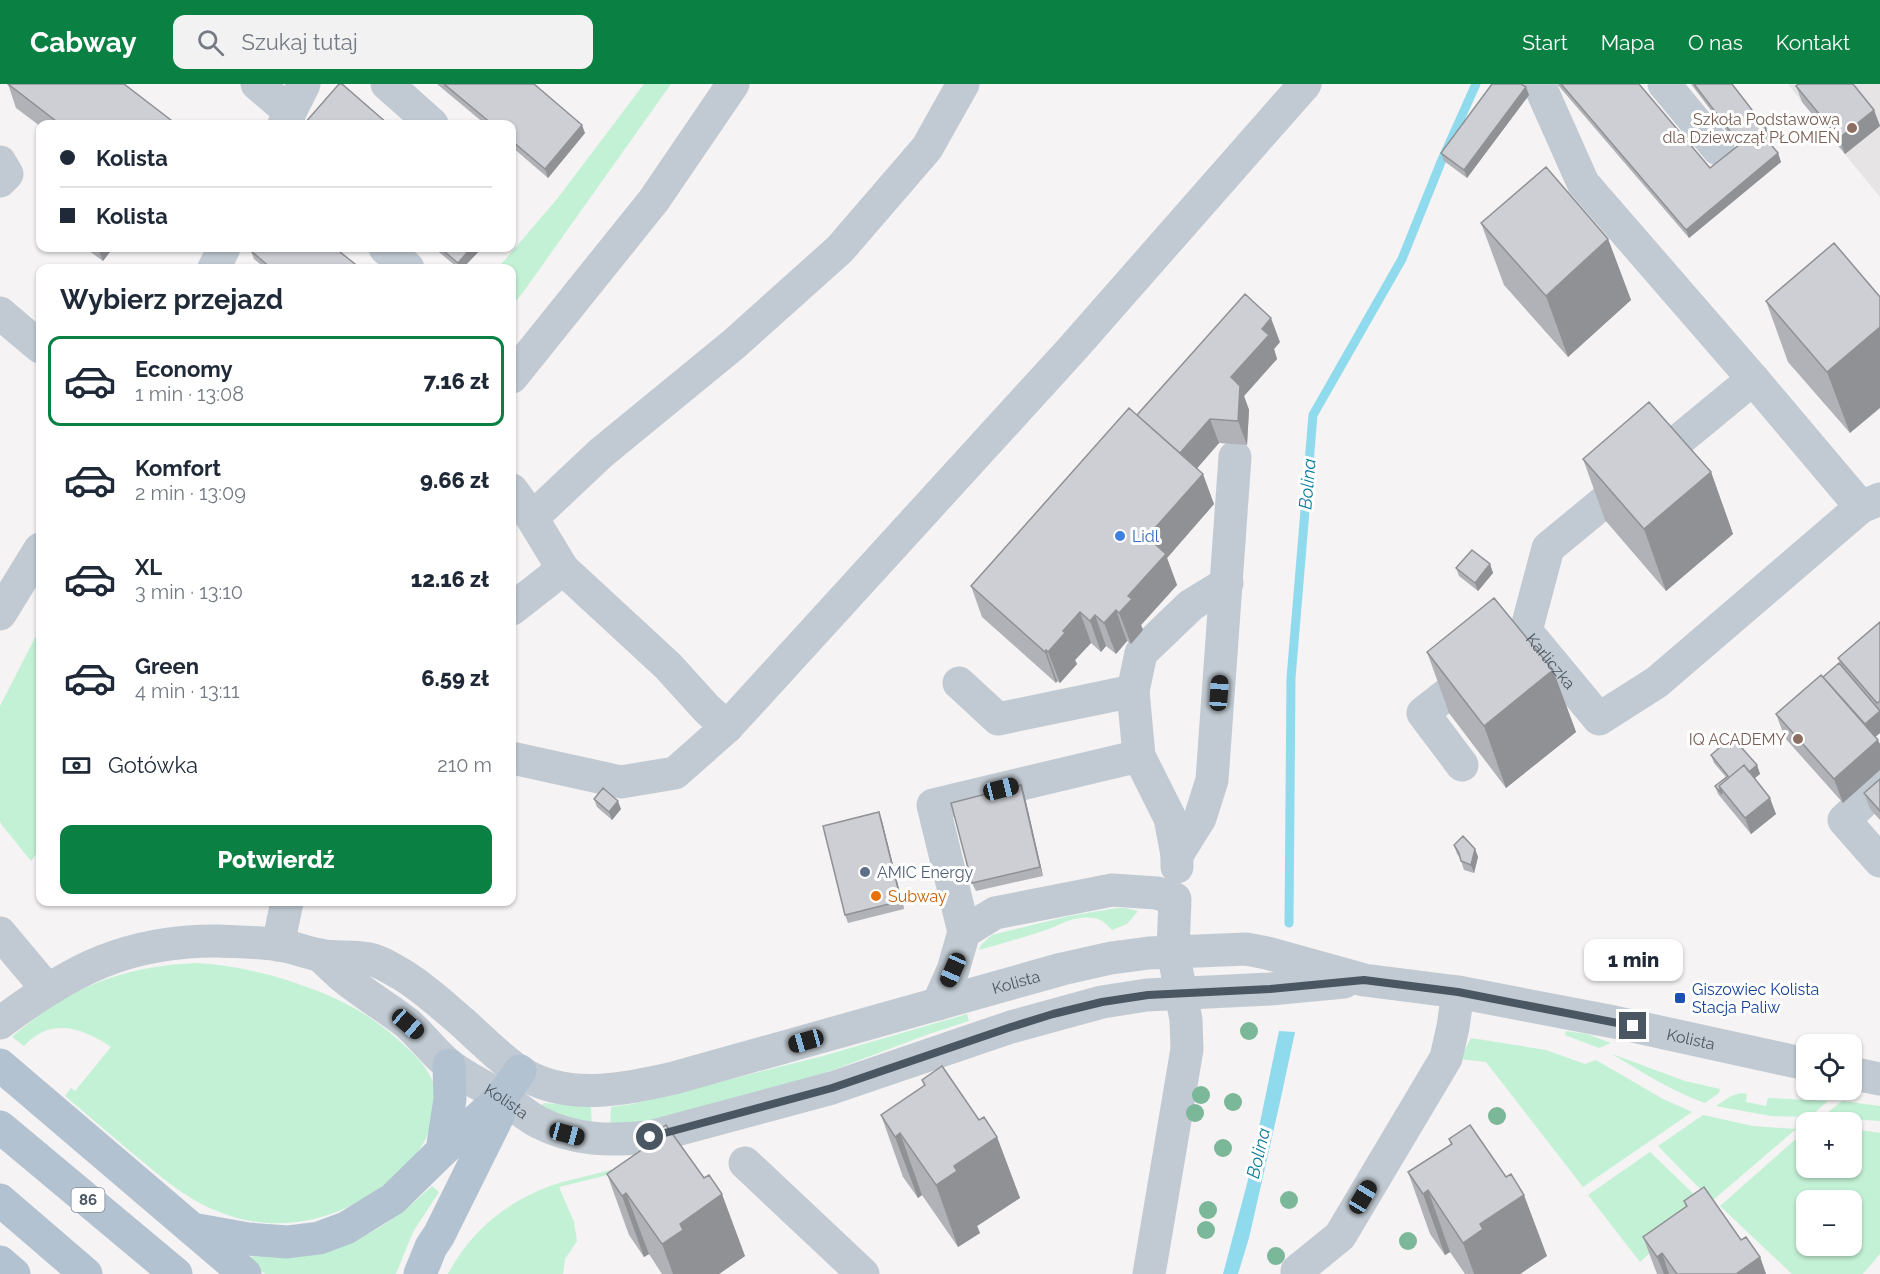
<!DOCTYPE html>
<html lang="pl">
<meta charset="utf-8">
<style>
:root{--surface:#fff;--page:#f2f2f3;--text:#1f2937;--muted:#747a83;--line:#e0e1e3;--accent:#0b8043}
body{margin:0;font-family:Raleway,sans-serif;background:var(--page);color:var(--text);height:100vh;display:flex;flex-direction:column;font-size:22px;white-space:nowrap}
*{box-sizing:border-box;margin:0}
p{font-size:20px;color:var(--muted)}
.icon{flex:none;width:33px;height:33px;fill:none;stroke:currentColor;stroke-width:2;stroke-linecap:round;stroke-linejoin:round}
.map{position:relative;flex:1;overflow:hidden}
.side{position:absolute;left:36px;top:180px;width:480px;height:642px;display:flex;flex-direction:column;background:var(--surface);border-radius:12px;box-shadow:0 2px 4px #0004}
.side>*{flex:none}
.banner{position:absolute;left:36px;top:36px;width:480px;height:132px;border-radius:12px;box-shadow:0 2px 4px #0004;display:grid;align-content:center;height:132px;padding:0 24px;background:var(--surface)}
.buttons{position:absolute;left:1796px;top:950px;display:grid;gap:12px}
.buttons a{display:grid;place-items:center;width:66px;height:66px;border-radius:12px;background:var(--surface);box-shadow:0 2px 4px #0004;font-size:30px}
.end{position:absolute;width:27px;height:27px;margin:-14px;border:8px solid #4a5661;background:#fff;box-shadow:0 0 0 3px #fff}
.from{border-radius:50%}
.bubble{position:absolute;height:42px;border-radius:12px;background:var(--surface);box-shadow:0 2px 4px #0004;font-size:20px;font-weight:800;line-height:42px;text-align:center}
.car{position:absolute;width:18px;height:36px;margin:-18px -9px;border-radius:8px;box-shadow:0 0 4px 2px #0007;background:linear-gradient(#222 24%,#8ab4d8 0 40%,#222 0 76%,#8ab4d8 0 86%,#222 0)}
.banner b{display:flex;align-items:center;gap:21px;height:57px;font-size:22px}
.banner b+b{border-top:2px solid var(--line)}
.banner i{width:15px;height:15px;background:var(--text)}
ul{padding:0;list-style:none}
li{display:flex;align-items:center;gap:18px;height:90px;margin:0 12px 9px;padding:0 12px;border:3px solid transparent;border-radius:12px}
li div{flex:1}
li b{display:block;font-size:22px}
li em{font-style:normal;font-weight:800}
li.active{border-color:var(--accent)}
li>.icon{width:54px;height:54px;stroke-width:1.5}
h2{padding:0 24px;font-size:27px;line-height:72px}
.pay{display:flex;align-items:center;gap:15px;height:66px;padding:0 24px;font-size:22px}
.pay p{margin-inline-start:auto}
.button{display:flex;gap:12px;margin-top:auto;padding:12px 24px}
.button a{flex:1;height:69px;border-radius:12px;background:var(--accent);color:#fff;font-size:24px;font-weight:800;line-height:69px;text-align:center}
header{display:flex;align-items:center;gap:36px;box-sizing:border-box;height:84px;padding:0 30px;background:var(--accent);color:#fff}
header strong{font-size:28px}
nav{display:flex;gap:33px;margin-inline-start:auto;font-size:21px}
.search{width:420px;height:54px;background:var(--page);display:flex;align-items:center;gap:15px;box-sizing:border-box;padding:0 21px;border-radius:12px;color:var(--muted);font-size:22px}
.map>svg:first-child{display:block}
.education{fill:#e6e4e5}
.green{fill:#c3f1d5;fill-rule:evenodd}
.water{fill:#90daee}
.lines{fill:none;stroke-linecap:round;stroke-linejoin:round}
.stream{stroke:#90daee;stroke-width:9}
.minor{stroke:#c1cad2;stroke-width:33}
.major{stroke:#b3c2d1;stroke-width:33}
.tree{fill:#7bb799}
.wall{fill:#b0b2b7}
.shaded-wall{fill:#909195}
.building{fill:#cdcfd5;stroke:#909195;stroke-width:1.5}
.route{stroke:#4a5661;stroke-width:8}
.education-dot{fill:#8d6e63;stroke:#fff;stroke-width:2}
.shop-dot{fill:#3f7fe0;stroke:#fff;stroke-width:2}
.service-dot{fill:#5c6f8a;stroke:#fff;stroke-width:2}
.food-dot{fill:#e8710a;stroke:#fff;stroke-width:2}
.transit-dot{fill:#1a4fb4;stroke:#fff;stroke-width:2}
.labels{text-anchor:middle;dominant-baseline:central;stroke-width:6;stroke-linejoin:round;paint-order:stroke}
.shield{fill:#fff;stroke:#808990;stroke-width:1.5}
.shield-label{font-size:15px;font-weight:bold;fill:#4a5661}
.education-label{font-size:16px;fill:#785e54;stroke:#fff;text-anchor:end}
.shop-label{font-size:16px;fill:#366cbe;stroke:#fff;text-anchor:start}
.street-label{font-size:16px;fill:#4a5661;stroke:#fff}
.service-label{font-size:16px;fill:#4e5e75;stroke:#fff;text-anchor:start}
.food-label{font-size:16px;fill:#c56008;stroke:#fff;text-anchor:start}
.transit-label{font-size:16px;fill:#164399;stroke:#fff;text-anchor:start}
.water-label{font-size:18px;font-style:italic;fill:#0c7c9b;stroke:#fff}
</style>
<header>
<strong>Cabway</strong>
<div class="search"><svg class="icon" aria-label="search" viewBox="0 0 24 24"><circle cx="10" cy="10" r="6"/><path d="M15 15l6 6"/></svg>Szukaj tutaj</div>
<nav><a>Start</a><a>Mapa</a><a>O nas</a><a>Kontakt</a></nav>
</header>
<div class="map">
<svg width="1880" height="1190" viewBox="0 0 1880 1190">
<rect width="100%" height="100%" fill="#f5f3f3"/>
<!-- education -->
<path class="education" d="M1788,0h92v113l-78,-95z"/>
<!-- green -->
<path class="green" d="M644,0h27l-147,207 -12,15v-38h-14l59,-69z
M40,544v221l-9,12 -30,-37 -1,-3v-115z
M1117,824h9l12,3 -11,13 -15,6c-6,-6 -11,-12 -20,-12 -18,-3 -33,8 -49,13 -21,7 -43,13 -64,19l2,-5 11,-10 77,-19z
M198,879c54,3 123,24 168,52 14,9 27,20 39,31 17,15 33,34 32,58 0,4 -3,9 -4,13 -7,26 -11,31 -29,50 -49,50 -121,72 -187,44 -33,-13 -59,-37 -86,-59 -22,-19 -44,-37 -66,-56l6,-8 4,3 36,-44c-29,-20 -61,-30 -87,-1l-12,-9c57,-50 111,-71 186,-74z
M967,930l2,7 -40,13 -104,39 -143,43 -72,11 1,-20 21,-3 191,-48z
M1566,947l21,3 24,9 -12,5 -34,-13z
M1471,954l75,12 39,14 11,-4 67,39 29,13 -109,75 -97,-125 -26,-3z
M1612,970l73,27 35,8 -1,4 -14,10c-34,-12 -63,-31 -93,-49z
M1741,1009l6,1 -1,8 20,4 2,-8 60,3 -18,16 -39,-1 -55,-10 15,-10z
M1842,1017l38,5v15l-58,-4z
M544,1019l47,4 1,19 -22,-4 -29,-16z
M1703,1031l50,11 43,3 -84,72 -54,-55z
M1851,1045l29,4v121l-17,20h-71l-72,-68 86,-76v37h45zM1806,1116h45v45h-45z
M1650,1068l54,52 -64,58 -52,-67z
M675,1069l-2,6 -114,28 15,35 3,19 -12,18 -2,15h-115c21,-41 58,-72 102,-88 14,-5 30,-8 45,-12 26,-7 53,-14 80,-21z
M432,1102l7,6 -26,40 -17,42h-131l-17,-14 1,-3c15,-2 31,0 46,-2 62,-9 92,-27 137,-69z"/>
<!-- water -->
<path class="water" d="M1279,947l16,1 -15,70 -31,136 -11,36h-15l25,-94z"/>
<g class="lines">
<!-- stream -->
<path class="stream" d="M1289,839l2,-245 22,-263 89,-156 39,-97 35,-78"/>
<!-- minor -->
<g class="minor">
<path d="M257,0l33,28"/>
<path d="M387,0l45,40"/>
<path d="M1539,0l44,99 170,196"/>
<path d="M1664,0l54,65"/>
<path d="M284,40l20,-40"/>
<path d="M0,78l7,12 -7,7"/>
<path d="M385,164l23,20"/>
<path d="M214,184l10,-20"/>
<path d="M0,229l40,34"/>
<path d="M512,293l142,-177 79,-116"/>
<path d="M512,406l20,28"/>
<path id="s1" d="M1861,423l-108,-128 -205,169 -22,83 73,88 58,-37 204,-175 19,-8"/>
<path d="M512,525l51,-40"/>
<path d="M0,530l40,-65"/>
<path d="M959,599l39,36 135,-28"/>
<path d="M727,643l-20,-18 -39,-43 -105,-97 -31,-51 69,-65 133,-109 106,-95 87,-101 36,-64"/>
<path d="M512,674l109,24 54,-9 52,-46 346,-379 232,-264"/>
<path d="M1462,681l-39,-52 55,-43"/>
<path d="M1880,702l-36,34 36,41"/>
<path d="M1177,771l23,-37 12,-38 23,-323"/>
<path d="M1177,783v-12l-7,-37 -31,-62 -6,-65 8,-38 50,-48 36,-22"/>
<path d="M964,848l31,-19 117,-23 45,3 18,6 -2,52 13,69 1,29 -38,225"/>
<path d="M0,849l47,56"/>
<path d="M278,861l9,-43"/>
<path id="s2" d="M320,871c10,10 20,20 31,28 18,14 38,26 56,40 15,13 27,30 42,42 15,12 35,21 51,31 13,8 25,19 38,26 36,19 73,19 112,15l182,-49 179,-61 91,-25 45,-7 123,-6 74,-7"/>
<path d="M938,920l15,-34 11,-38 -31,-127 206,-49"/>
<path id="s3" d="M0,939c72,-54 128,-83 220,-82 20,1 40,1 59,4 14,2 26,7 40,10 17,4 36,0 54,5 10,3 19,9 28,14 22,13 41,31 61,48 19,17 37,36 58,50 47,30 104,17 154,6l388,-109 49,-11 38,-5 97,-4 21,4 97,27 94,12 156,30 192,42"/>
<path d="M1851,989l29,6"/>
<path d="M745,1079l118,111"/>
<path d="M1297,1190v-3l43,-35 106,-178 7,-31 5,-35"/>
</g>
<!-- major -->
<path class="major" d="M0,981l245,209
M0,1043l176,147
M442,1067l8,-52 -1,-34
M0,1116l86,74
M192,1145l56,10 39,3 32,-4 27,-10 47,-29 49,-48 60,-54 18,-26
M0,1178l14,12
M420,1190l11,-27 8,-12 59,-119 2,-11"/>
</g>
<!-- trees -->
<g class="tree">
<circle cx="1249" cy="947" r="9"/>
<circle cx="1201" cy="1011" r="9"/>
<circle cx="1233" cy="1018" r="9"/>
<circle cx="1195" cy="1029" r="9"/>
<circle cx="1497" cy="1032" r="9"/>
<circle cx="1223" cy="1064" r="9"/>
<circle cx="1289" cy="1116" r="9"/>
<circle cx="1208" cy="1126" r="9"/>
<circle cx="1206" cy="1146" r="9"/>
<circle cx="1408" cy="1157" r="9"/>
<circle cx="1276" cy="1172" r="9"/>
</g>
<!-- wall -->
<path class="wall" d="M8,0l168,40h-136v2l-24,-18z
M437,0h97l51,49 -37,45 -36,-31v-23h-27z
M1557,0h82l71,84 28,-22 -47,-62h41l37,52 -4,2 13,15 3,9 -92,76z
M1796,2l78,24 6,16 -35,28 -43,-52z
M1526,3l3,8 -62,83 -23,-17 -3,-8z
M1481,139l127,16 23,61 -63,57 -64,-72z
M1834,159l16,190 -62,-71 -22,-61z
M85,164h28l-10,13z
M434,164h48l-19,20h-5z
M251,167l109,17h-95l-11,-9z
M1280,258l-6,7 3,10 -33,37 5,14 -2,35 -28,-2 -22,25 17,36 -47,54 10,27 -36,40 2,5 -12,14 -4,-3 -11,13 -10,-8 -5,6 -10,-9 -16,17 2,4 -17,19 -3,-2 -1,2 -74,-66 -11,-31 166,-171z
M1583,375l128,13 22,62 -67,57 -61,-71z
M1490,480l3,9 -15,18 -19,-15 -3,-8z
M1880,538v111l-5,4 -32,66 -58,-65 -9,-24 65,-48 -3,-8z
M1427,568l126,18 23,62 -70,56 -57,-75z
M1711,671l46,10 3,9 -6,4 22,36 -25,20 -33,-40 -3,-8 11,-9 -12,-14z
M1880,695v41l-10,-11 -6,-16z
M1021,701l3,8 19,83 -67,15 -4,-8z
M594,715l27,10 -9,11 -15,-13z
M879,728l3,9 22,88 -56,14 -3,-8z
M1454,761l21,4 3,8 -4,16 -10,-3 -4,-12 -3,-4z
M922,996l57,40 18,17 23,61 -43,28 3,7 -22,14 -36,-52 -4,3 -15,-21 -22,-62 43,-29z
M646,1055l99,117 -26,18h-57l-13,-20 -5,3 -15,-22 -22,-61 41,-29z
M1449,1055l98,117 -27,18h-55l-15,-22 -5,3 -15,-21 -22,-62 43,-27z
M1684,1117l57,39 19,17 6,17h-109l-14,-37 43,-30z"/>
<!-- shaded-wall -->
<path class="shaded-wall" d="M1526,3l3,8 -62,83 -3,-8z
M1874,26l6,16 -35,28 -6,-16z
M582,41l3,8 -37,45 -3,-9z
M1766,44l3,8 -6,4 -3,-8z
M1778,69l3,9 -92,76 -3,-8z
M1608,155l23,61 -63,57 -22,-61z
M98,164h15l-10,13z
M471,164h11l-19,20h-3l-2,-5z
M1271,234l9,24 -6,7 3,10 -33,37 5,14 -2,35 -9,-24 -7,-44 31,-48z
M1880,243v81l-30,25 -23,-61z
M1210,335l9,24 -32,37 -9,-24z
M1711,388l22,62 -67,57 -22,-62z
M1203,390l11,30 -47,54 10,27 -36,40 2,5 -12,14 -12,-31 9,-17 19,-59z
M1490,480l3,9 -15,18 -3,-8z
M1116,526l11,31 -11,13 -12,-31z
M1080,528l11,31 -16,17 2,4 -17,19 -12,-31 15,-21z
M1095,531l11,31 -5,6 -11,-31z
M1046,566l11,31 -1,2 -11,-31z
M1553,586l23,62 -70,56 -22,-62z
M1880,627v22l-12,10 -6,-17z
M1878,656l2,4v26l-37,33 -9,-24z
M1757,681l3,9 -31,25 -5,-7z
M1021,701l3,8 19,83 -3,-9z
M1770,714l6,16 -25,20 -6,-16z
M618,717l3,8 -9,11 -3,-8z
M879,728l3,9 22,88 -3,-8z
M1475,765l3,8 -4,16 -3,-8z
M900,1049l22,62 -4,3 -23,-61z
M997,1053l23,61 -43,28 3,7 -22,14 -22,-62 18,-19z
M1428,1106l22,62 -5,3 -22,-61z
M626,1109l23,61 -5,3 -22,-61z
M722,1110l23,62 -26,18h-46l-11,-30 18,-20z
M1524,1111l23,61 -27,18h-46l-11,-31 17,-19z
M1662,1169l7,21h-5l-7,-17z
M1760,1173l6,17h-30z"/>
<!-- building -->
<path class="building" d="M8,0h116l52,40h-116z
M339,0h3l46,40h-84z
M444,0h90l48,41 -37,44 -33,-28v-17h-20z
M1492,0h29l5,3 -62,83 -23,-17z
M1561,0h78l71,84 30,-24 -46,-60h38l34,44 -6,4 18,21 -92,77z
M1798,0h55l21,26 -35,28 -43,-52z
M1546,83l62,72 -62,57 -65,-73z
M1834,159l46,54v30l-53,45 -61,-71z
M254,164h81l25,20h-89l-20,-17z
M440,164h31l-13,15z
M1245,210l26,24 -9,11 7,6 -38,42 9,9 -2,35 -28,-2 -30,34 -43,-38z
M1649,318l62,70 -67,57 -61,-70z
M1129,324l74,66 -56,63 19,17 -38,42 4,3 -13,14 -3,-3 -12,13 -9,-8 -5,6 -10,-9 -17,19 2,2 -17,19 -2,-2 -1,2 -74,-66z
M1472,466l18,14 -15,19 -19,-15z
M1494,514l59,72 -69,56 -57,-74z
M1880,538v79l-3,2 -39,-45z
M1839,579l41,48 -15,13 -42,-47z
M1821,591l57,65 -44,39 -58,-65z
M1732,653l25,28 -8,7 -5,-7 -25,21 3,8 -7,-8 13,-10 -17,-21z
M1744,681l26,33 -25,20 -26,-32z
M1880,695v32l-16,-18z
M1021,701l19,82 -68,16 -21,-80z
M603,704l15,13 -9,11 -15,-13z
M879,728l22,89 -56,14 -22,-89z
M1463,752l12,13 -4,16 -10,-4 -2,-8 -5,-8z
M942,982l37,54 5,-3 13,20 -43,29 3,5 -21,14 -36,-52 -5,4 -14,-22 44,-30 -3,-5z
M666,1041l38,53 5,-3 13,19 -42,30 3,6 -21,14 -36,-51 -4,3 -15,-22 43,-30 -4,-5z
M1470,1041l36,52 5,-3 13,21 -44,29 3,5 -20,14 -35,-53 -5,4 -15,-22 44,-28 -3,-5z
M1704,1103l37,53 5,-3 14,20 -24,17h-59l-15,-21 -5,4 -14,-20 44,-31 -3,-5z"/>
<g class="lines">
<!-- route -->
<path class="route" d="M650,1053l182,-49 179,-61 42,-13 49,-12 46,-7 122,-6 94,-9 94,12 175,34"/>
</g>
<!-- markers -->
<g class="education-dot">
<circle cx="1852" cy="44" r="6"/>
<circle cx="1798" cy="655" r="6"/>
</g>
<circle class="shop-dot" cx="1120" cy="452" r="6"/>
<circle class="service-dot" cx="865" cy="788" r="6"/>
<circle class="food-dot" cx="876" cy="812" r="6"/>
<rect class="transit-dot" x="1674" y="908" width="12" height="12" rx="3"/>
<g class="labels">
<!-- shield labels -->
<rect class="shield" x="71.5" y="1104" width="33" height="24" rx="4.5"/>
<g class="shield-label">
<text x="88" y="1116">86</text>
</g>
<!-- education labels -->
<g class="education-label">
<text x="1840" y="35">Szkoła Podstawowa<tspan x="1840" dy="18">dla Dziewcząt PŁOMIEŃ</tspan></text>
<text x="1786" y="655">IQ ACADEMY</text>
</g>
<!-- shop labels -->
<g class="shop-label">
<text x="1132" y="452">Lidl</text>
</g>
<!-- street labels -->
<g class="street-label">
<text stroke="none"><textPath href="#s1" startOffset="558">Karliczka</textPath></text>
<text stroke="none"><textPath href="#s3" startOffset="1094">Kolista</textPath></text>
<text stroke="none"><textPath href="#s3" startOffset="1782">Kolista</textPath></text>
<text stroke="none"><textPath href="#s2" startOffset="238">Kolista</textPath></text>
</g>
<!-- service labels -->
<g class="service-label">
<text x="877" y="788">AMIC Energy</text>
</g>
<!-- food labels -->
<g class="food-label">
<text x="888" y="812">Subway</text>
</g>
<!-- transit labels -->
<g class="transit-label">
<text x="1692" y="905">Giszowiec Kolista<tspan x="1692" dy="18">Stacja Paliw</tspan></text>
</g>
<!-- water labels -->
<g class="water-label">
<text transform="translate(1307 400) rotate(-85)">Bolina</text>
<text transform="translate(1258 1069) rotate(-77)">Bolina</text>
</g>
</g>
</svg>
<div class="buttons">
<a><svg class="icon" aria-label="locate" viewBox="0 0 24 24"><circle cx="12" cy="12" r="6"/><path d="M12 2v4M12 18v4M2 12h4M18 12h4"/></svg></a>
<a>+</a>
<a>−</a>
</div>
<i class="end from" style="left:650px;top:1053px"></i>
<i class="end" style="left:1633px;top:942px"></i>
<div class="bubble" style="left:1584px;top:855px;width:99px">1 min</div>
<i class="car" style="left:1219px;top:609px;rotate:4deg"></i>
<i class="car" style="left:1001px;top:705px;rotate:76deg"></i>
<i class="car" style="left:953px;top:886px;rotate:204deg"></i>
<i class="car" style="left:408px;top:940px;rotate:131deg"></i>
<i class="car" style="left:806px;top:957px;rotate:254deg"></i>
<i class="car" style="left:567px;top:1050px;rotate:105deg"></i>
<i class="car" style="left:1363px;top:1113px;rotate:31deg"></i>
<div class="banner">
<b><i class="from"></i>Kolista</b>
<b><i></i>Kolista</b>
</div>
<section class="side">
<h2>Wybierz przejazd</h2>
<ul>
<li class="active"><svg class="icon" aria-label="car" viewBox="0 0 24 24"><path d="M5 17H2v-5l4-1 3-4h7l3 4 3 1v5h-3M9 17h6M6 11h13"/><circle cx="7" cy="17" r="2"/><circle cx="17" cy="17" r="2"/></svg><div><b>Economy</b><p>1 min · 13:08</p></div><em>7.16 zł</em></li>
<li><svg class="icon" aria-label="car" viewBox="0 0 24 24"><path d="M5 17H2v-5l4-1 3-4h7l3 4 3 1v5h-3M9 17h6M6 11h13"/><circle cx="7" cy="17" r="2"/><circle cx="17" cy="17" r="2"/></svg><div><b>Komfort</b><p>2 min · 13:09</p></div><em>9.66 zł</em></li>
<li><svg class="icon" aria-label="car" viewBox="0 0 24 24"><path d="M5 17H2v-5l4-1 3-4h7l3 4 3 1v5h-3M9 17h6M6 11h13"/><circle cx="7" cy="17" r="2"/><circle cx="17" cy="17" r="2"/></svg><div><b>XL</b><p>3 min · 13:10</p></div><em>12.16 zł</em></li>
<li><svg class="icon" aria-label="car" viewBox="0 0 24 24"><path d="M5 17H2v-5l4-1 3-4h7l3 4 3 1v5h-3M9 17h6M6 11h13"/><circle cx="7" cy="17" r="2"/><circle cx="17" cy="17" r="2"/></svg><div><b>Green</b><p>4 min · 13:11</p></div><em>6.59 zł</em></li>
</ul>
<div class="pay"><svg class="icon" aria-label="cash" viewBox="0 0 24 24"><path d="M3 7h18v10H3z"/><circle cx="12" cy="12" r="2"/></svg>Gotówka<p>210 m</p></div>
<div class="button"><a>Potwierdź</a></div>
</section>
</div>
